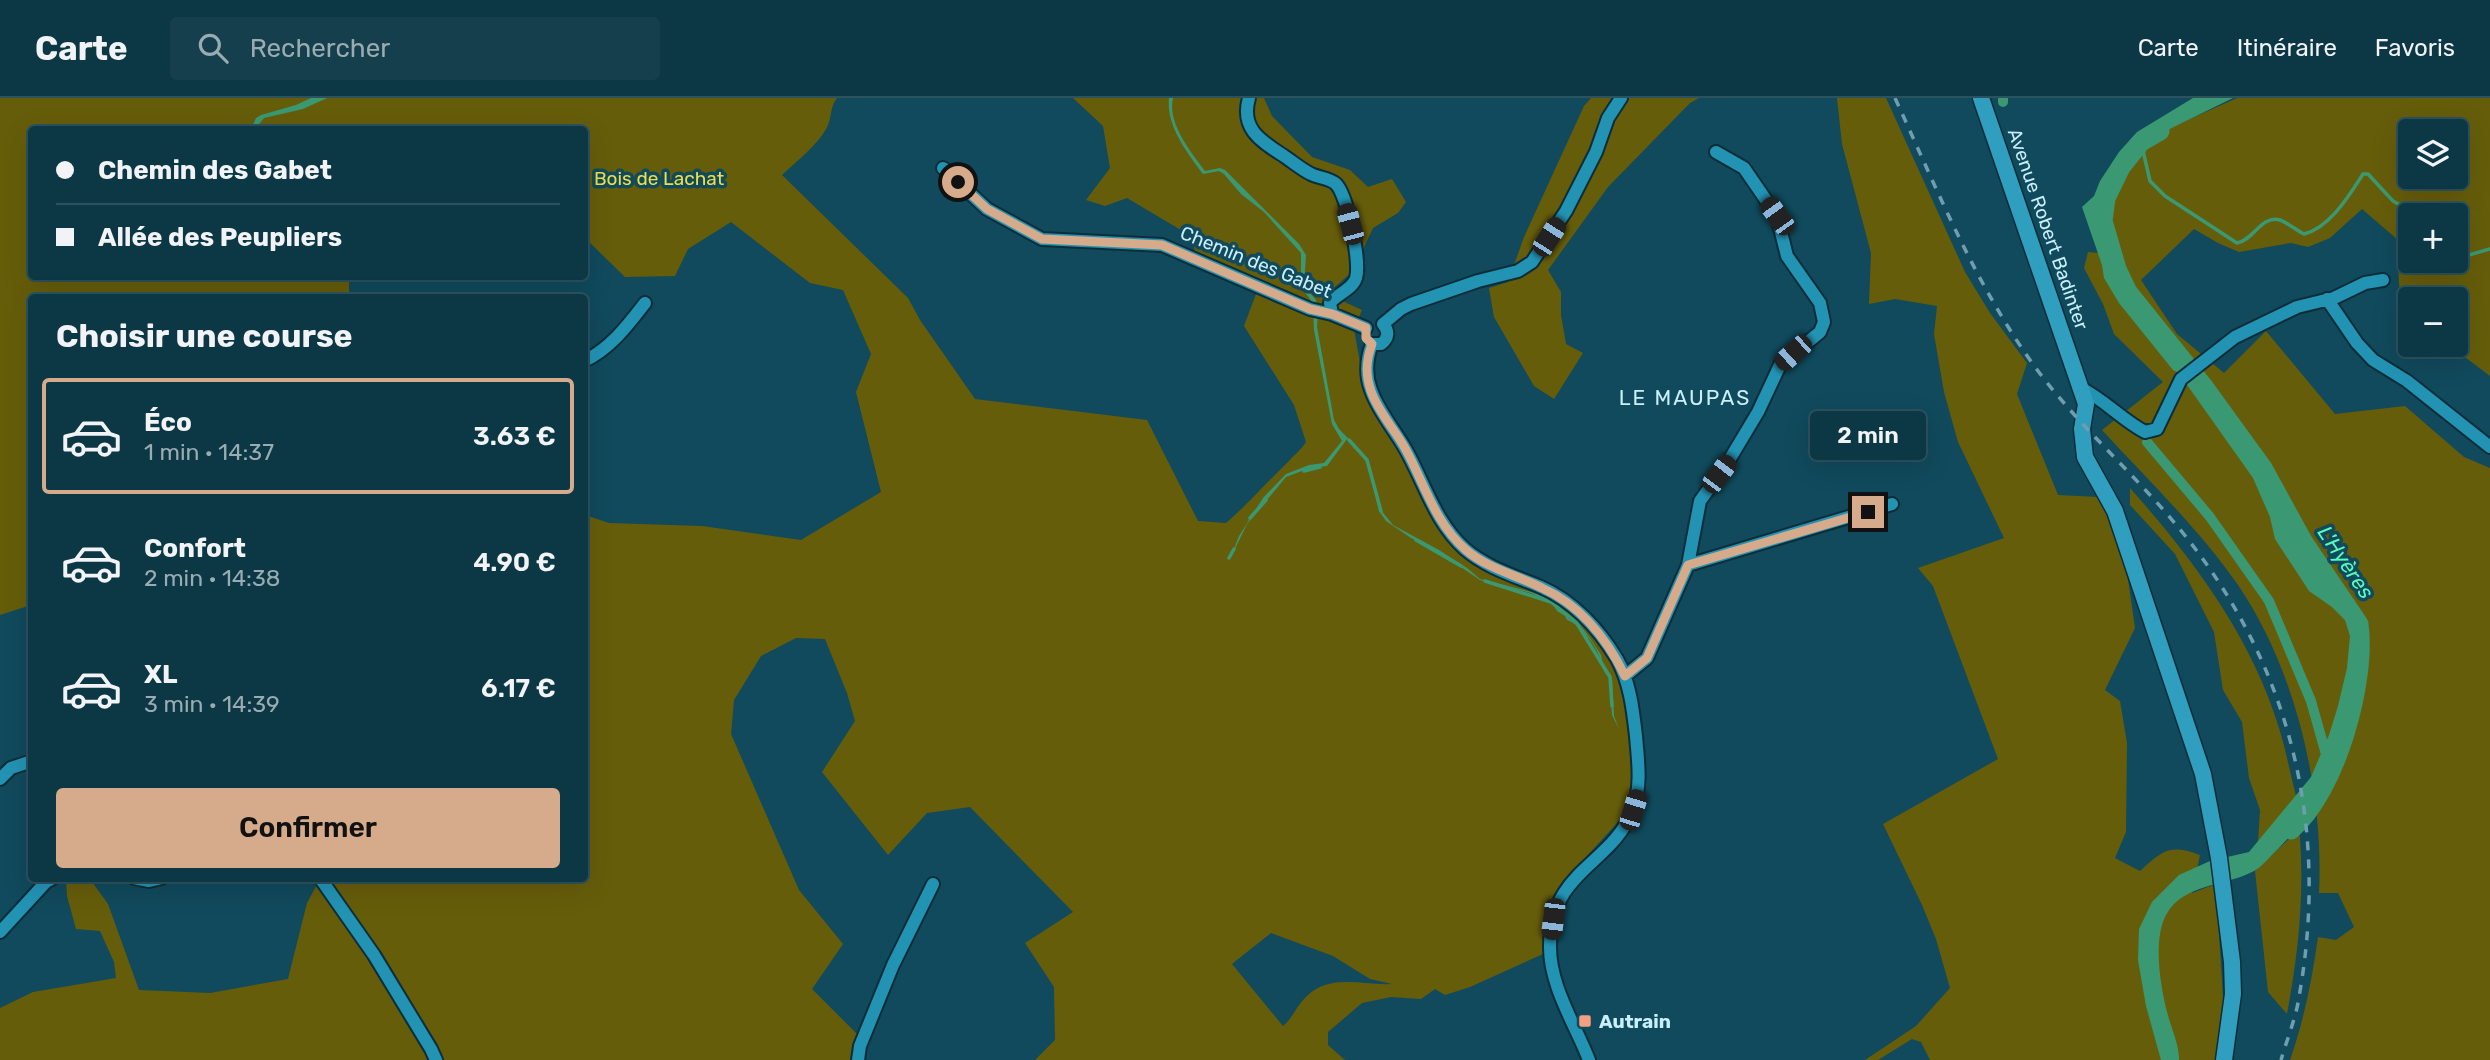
<!DOCTYPE html>
<html lang="fr">
<meta charset="utf-8">
<style>
:root{--surface:#0c3845;--page:#153f4c;--text:#f1f3f6;--muted:#9aacb3;--line:#2c525e;--accent:#d6ab8b}
body{margin:0;font-family:Rubik,sans-serif;background:var(--page);color:var(--text);height:100vh;display:flex;flex-direction:column;font-size:26px;white-space:nowrap}
*{box-sizing:border-box;margin:0}
p{font-size:23px;color:var(--muted)}
.icon{flex:none;width:38px;height:38px;fill:none;stroke:currentColor;stroke-width:2;stroke-linecap:round;stroke-linejoin:round}
.map{position:relative;flex:1;overflow:hidden}
.details{position:absolute;left:28px;top:196px;width:560px;height:588px;display:flex;flex-direction:column;background:var(--surface);border-radius:7px;box-shadow:0 7px 28px #0002,0 0 0 2px var(--line)}
.details>*{flex:none}
.guide{position:absolute;left:28px;top:28px;width:560px;height:154px;border-radius:7px;box-shadow:0 7px 28px #0002,0 0 0 2px var(--line);display:grid;align-content:center;height:154px;padding:0 28px;background:var(--surface)}
.fabs{position:absolute;left:2398px;top:21px;display:grid;gap:14px}
.fabs a{display:grid;place-items:center;width:70px;height:70px;border-radius:7px;background:var(--surface);box-shadow:0 7px 28px #0002,0 0 0 2px var(--line);font-size:35px}
.end{position:absolute;width:32px;height:32px;margin:-16px;border:9px solid #d6ab8b;background:#111;box-shadow:0 0 0 4px #111}
.from{border-radius:50%}
.bubble{position:absolute;height:49px;border-radius:7px;background:var(--surface);box-shadow:0 7px 28px #0002,0 0 0 2px var(--line);font-size:23px;font-weight:600;line-height:49px;text-align:center}
.car{position:absolute;width:21px;height:42px;margin:-21px -10px;border-radius:9px;box-shadow:0 0 5px 2px #0007;background:linear-gradient(#222 24%,#8ab4d8 0 40%,#222 0 76%,#8ab4d8 0 86%,#222 0)}
.guide b{display:flex;align-items:center;gap:24px;height:66px;font-size:26px}
.guide b+b{border-top:2px solid var(--line)}
.guide i{width:18px;height:18px;background:var(--text)}
ul{padding:0;list-style:none}
li{display:flex;align-items:center;gap:21px;height:116px;margin:0 14px 10px;padding:0 14px;border:4px solid transparent;border-radius:7px}
li div{flex:1}
li b{display:block;font-size:26px}
li em{font-style:normal;font-weight:600}
li.current{border-color:var(--accent)}
li>.icon{width:63px;height:63px;stroke-width:1.5}
h2{padding:0 28px;font-size:32px;line-height:84px}
.primary-button{display:flex;gap:14px;margin-top:auto;padding:14px 28px}
.primary-button a{flex:1;height:80px;border-radius:7px;background:var(--accent);color:#111;font-size:28px;font-weight:600;line-height:80px;text-align:center}
header{display:flex;align-items:center;gap:42px;box-sizing:border-box;height:98px;padding:0 35px;background:var(--surface);border-bottom:2px solid var(--line)}
header strong{font-size:33px}
nav{display:flex;gap:38px;margin-inline-start:auto;font-size:24px}
.search{width:490px;height:63px;background:var(--page);display:flex;align-items:center;gap:18px;box-sizing:border-box;padding:0 24px;border-radius:7px;color:var(--muted);font-size:26px}
.map>svg:first-child{display:block}
.green{fill:#665d0b;fill-rule:evenodd}
.water{fill:#3a9972}
.lines{fill:none;stroke-linecap:round;stroke-linejoin:round}
.stream{stroke:#3a9972;stroke-width:3.5}
.canal{stroke:#3a9972;stroke-width:10}
.river{stroke:#3a9972;stroke-width:19}
.minor-casing{stroke:#0d2e39;stroke-width:16}
.major-casing{stroke:#0d2e39;stroke-width:19}
.minor{stroke:#2393b4;stroke-width:12}
.major{stroke:#309ebf;stroke-width:16}
.rail{stroke:#6f9eae;stroke-width:3.5;stroke-dasharray:9 9;stroke-linecap:butt}
.route{stroke:#d6ab8b;stroke-width:9}
.poi-dot{fill:#f2a07f;stroke:#104a5c;stroke-width:2.5}
.labels{text-anchor:middle;dominant-baseline:central;stroke-width:7;stroke-linejoin:round;paint-order:stroke}
.park-label{font-size:19px;fill:#efde46;stroke:#104a5c}
.street-label{font-size:19px;fill:#c9eefc;stroke:#104a5c}
.poi-label{font-size:19px;font-weight:bold;fill:#c9eefc;stroke:#104a5c;text-anchor:start}
.neighbourhood-label{font-size:21px;letter-spacing:2px;fill:#c9eefc;stroke:#104a5c}
.water-label{font-size:21px;font-style:italic;fill:#57fbba;stroke:#104a5c}
</style>
<header>
<strong>Carte</strong>
<div class="search"><svg class="icon" aria-label="search" viewBox="0 0 24 24"><circle cx="10" cy="10" r="6"/><path d="M15 15l6 6"/></svg>Rechercher</div>
<nav><a>Carte</a><a>Itinéraire</a><a>Favoris</a></nav>
</header>
<div class="map">
<svg width="2490" height="962" viewBox="0 0 2490 962">
<rect width="100%" height="100%" fill="#104a5c"/>
<!-- green -->
<path class="green" d="M0,0h837c-7,9 -5,17 -9,27 -7,17 -32,37 -46,50l126,123 12,22 55,79 172,21 51,101 28,2c22,-19 40,-40 61,-60 7,-8 13,-12 19,-21l-12,-37 -50,-79 12,-32v-12l-61,-31 -4,-15 -64,-38 -22,8 -19,-6 24,-32 -7,-42 -30,-28h191l8,18 40,41 38,13 18,17 24,-8 14,23 -8,11 -25,15 -20,43 -26,23 35,16 -8,19 11,62 18,29 50,99 26,31 83,36 62,57 21,42 11,93 -7,32 -65,71 -20,45 -1,28 -73,33 -25,8 -10,-6 -14,10 -30,-2 -29,6 -34,29v13l17,15h-310l20,-20 -1,-53 -29,-44 48,-31 -103,-105 -43,6 -39,42 -66,-83 33,-51 -8,-28 -22,-54 -29,-1 -35,18 -27,44 -3,34 68,156 44,54 -31,45 45,45 -7,26h-850v-52l33,-16 83,-14 -2,-16 -14,-31 -24,-2 -9,-33 -1,-17h24l18,25 31,86 71,3 78,-14 19,-76 13,-24 264,-1 1,-363 24,8 93,3 99,14 80,-48 -25,-100 15,-38 -28,-64 -33,-7 -79,-61 -43,27 -13,27 -50,1 -40,-39 -1,-108h-552v146l327,1 -10,5v15l-317,1 -1,307 -31,10zM1271,835l62,23 37,23 22,5c-29,2 -61,-11 -85,12 -11,10 -14,22 -24,30l-51,-62z
M1591,0h108l-9,5 -82,84 -60,83 13,22v23l5,29 17,9 -29,46 -20,-13 -40,-69 -5,-29 19,-6 16,-45 60,-131z
M1837,0h49l79,174 25,41 37,50 -10,31 41,101 40,2 15,27 15,55 7,49 -30,62 15,11 7,42 -1,89 -11,26 25,13c23,-21 30,-27 60,-16l-8,38 24,-9 8,131 -7,45h-287l-9,-18 -9,-3 -34,21h-13l51,-34 34,-38 -14,-49 -14,-34 -39,-81 115,-65 -65,-173 -15,-18 86,-30 -46,-96 -14,-50 -10,-58 3,-28 -42,-7 -26,5 2,-51 -29,-109z
M2237,0h253v278l-41,-31h6v-46h-45v26c-14,-17 -11,-62 -12,-85l-36,-31 -32,29 -22,9 -17,-4 -52,9 -21,-9 -24,-14 -53,51 36,54 47,39 42,-42 69,83 70,-8 59,51 26,11v592h-200c14,-40 22,-80 28,-123l18,3 18,-13 -16,-34h-19c5,-102 -23,-223 -81,-308 -39,-56 -90,-105 -136,-155l61,-48 -49,-48 -11,-30 -19,-36 4,-16 23,2 -8,-42 11,-33 20,-27 38,-25zM2410,33h45v46h-45zM2410,117h45v46h-45z
M2130,390c63,71 121,148 149,240 7,22 11,45 17,68l-38,46 2,-32 -11,-32 -7,-56 -19,-32 -9,-58 -39,-78 -45,-49z
M2299,728c6,64 0,124 -12,188l-19,-22 -13,-121 36,-34z"/>
<!-- water -->
<path class="water" d="M311,0h16l-24,11 -39,9 -9,11h-4l5,-11 5,-3 35,-10z
M1169,0h4c-6,25 18,54 32,73l15,-3 5,2 74,74 7,11 -2,31 12,14 2,9 -1,18 17,93 5,9 29,30 12,50 13,16 46,25 28,18 13,11 52,13 21,9 5,9 6,2 5,7 8,2 13,17 11,17 3,14 8,9 2,38 5,13 -7,-14 -2,-37c-9,-9 -6,-9 -10,-20 -4,-13 -20,-34 -33,-38l-2,-4 -8,-5 -5,-8 -21,-10 -51,-13 -44,-30 -25,-12 -25,-17 -7,-10 -12,-50 -20,-22 -20,27 -17,2 -24,9 -39,47 -17,35 9,-23 24,-38 23,-24 23,-9 15,-2 18,-22 -10,-17 -18,-94 -1,-23 -3,-8 -9,-12v-34l-37,-41 -23,-18 -17,-20 -5,-3 -16,3c-16,-22 -37,-48 -34,-76z
M2193,0h40l-92,45 -20,24 -15,31 -3,23 6,26 19,45 77,96 58,80 40,73 51,72c19,40 -6,119 -23,159 -14,32 -36,61 -61,85 -5,5 -10,11 -16,14 -27,15 -71,12 -88,44 -14,26 -5,77 3,104 4,13 10,27 10,41h-18l-15,-54 -8,-46 1,-31 13,-27 27,-27 31,-14 39,-9 62,-75 18,-42 9,-29 9,-38 3,-32 -5,-16 -13,-13 -23,-16 -34,-52 -5,-22 -17,-39 -68,-96 -2,-7 -10,-5 -54,-67 -15,-25 -2,-13 -20,-58 12,-11 6,-15 19,-29 18,-20z"/>
<g class="lines">
<!-- stream -->
<path class="stream" d="M2141,44l9,39 15,15 72,47c17,-3 24,-28 43,-23 8,3 16,10 24,14 26,-6 46,-40 59,-60h5l25,27 25,14
M2455,161l35,-10
M1349,342l18,20 14,51
M1304,373l16,-4
M1250,420l16,-18
M1416,442l45,26
M1229,460l5,-9
M1485,483l66,21 25,20 34,55 2,29"/>
<!-- canal -->
<path class="canal" d="M2003,0v4
M2147,344l63,75 59,84 42,100 20,71"/>
<!-- river -->
<path class="river" d="M2160,33l-19,11 -20,25 -15,31 -3,23 14,48 11,23 77,96 58,80 40,73 56,83c8,57 -23,168 -68,206"/>
<!-- minor casing -->
<g class="minor-casing">
<path id="minor" d="M1249,0c-9,31 12,43 35,58 9,6 18,14 27,18 8,4 19,4 25,10 11,10 25,78 20,94 -3,11 -19,16 -26,25l2,11
M943,70l44,41 55,30 120,6 148,64 22,5 34,14
M2327,201l30,44 16,17 34,21 83,66
M1383,226l18,-15 10,-5 67,-23 40,-10 14,-9 34,-51 30,-59 12,-34 13,-20
M1372,246c-6,16 -7,30 -1,46 7,21 24,40 35,60 19,34 29,72 59,99 22,19 50,27 76,38 32,14 58,42 76,72 13,23 16,51 19,77 2,25 6,49 -3,73 -21,57 -82,59 -83,136 -1,40 25,79 39,115
M1372,246h9c8,-6 8,-13 2,-20
M584,263c26,-12 44,-36 61,-58
M2081,290c25,13 40,31 64,44l12,-3 24,-50 54,-42 62,-30 37,-9 31,-15 18,-3
M1688,467l204,-61
M1625,578l22,-18 41,-93 12,-64 28,-39 30,-50 22,-47 40,-33 4,-10 -4,-19 -33,-47 -10,-40 -33,-48 -28,-16
M0,681l11,-11 21,-7
M134,780l15,3 13,-3
M320,780l54,77 57,94 5,11
M0,834l46,-50 7,-4
M858,962l2,-14 33,-81 40,-81"/>
</g>
<!-- major casing -->
<g class="major-casing">
<path id="major" d="M1981,0l105,306 -4,25 3,28 30,54 88,263 16,84 13,104 1,32 -9,66"/>
</g>
<!-- minor -->
<use href="#minor" class="minor"/>
<!-- major -->
<use href="#major" class="major"/>
<!-- rail -->
<path class="rail" d="M1895,0c41,89 78,181 135,262 43,61 101,110 148,167 112,135 152,298 121,470 -3,21 -12,42 -18,63"/>
</g>
<g class="lines">
<!-- route -->
<path class="route" d="M958,84l29,27 55,30 120,6 148,64 22,5 34,14v10l6,6c-6,16 -7,30 -1,47 7,21 25,40 35,59 19,35 29,73 60,100 22,19 51,25 76,38 38,17 65,51 83,88l22,-18 41,-93 180,-53"/>
</g>
<!-- markers -->
<rect class="poi-dot" x="1578" y="916" width="14" height="14" rx="3.5"/>
<g class="labels">
<!-- park labels -->
<g class="park-label">
<text x="659" y="80">Bois de Lachat</text>
</g>
<!-- street labels -->
<g class="street-label">
<text transform="translate(2048 131) rotate(71)">Avenue Robert Badinter</text>
<text transform="translate(1256 164) rotate(22)">Chemin des Gabet</text>
</g>
<!-- poi labels -->
<g class="poi-label">
<text x="1599" y="923">Autrain</text>
</g>
<!-- neighbourhood labels -->
<g class="neighbourhood-label">
<text x="1685" y="299">LE MAUPAS</text>
</g>
<!-- water labels -->
<g class="water-label">
<text transform="translate(2346 464) rotate(56)">L'Hyères</text>
</g>
</g>
</svg>
<div class="fabs">
<a><svg class="icon" aria-label="layers" viewBox="0 0 24 24"><path d="M12 4l9 5-9 5-9-5zM3 14l9 5 9-5"/></svg></a>
<a>+</a>
<a>−</a>
</div>
<i class="end from" style="left:958px;top:84px"></i>
<i class="end" style="left:1868px;top:414px"></i>
<div class="bubble" style="left:1810px;top:313px;width:116px">2 min</div>
<i class="car" style="left:1777px;top:118px;rotate:324deg"></i>
<i class="car" style="left:1350px;top:126px;rotate:345deg"></i>
<i class="car" style="left:1549px;top:139px;rotate:33deg"></i>
<i class="car" style="left:1793px;top:255px;rotate:228deg"></i>
<i class="car" style="left:1719px;top:376px;rotate:37deg"></i>
<i class="car" style="left:1633px;top:712px;rotate:17deg"></i>
<i class="car" style="left:1553px;top:821px;rotate:187deg"></i>
<div class="guide">
<b><i class="from"></i>Chemin des Gabet</b>
<b><i></i>Allée des Peupliers</b>
</div>
<section class="details">
<h2>Choisir une course</h2>
<ul>
<li class="current"><svg class="icon" aria-label="car" viewBox="0 0 24 24"><path d="M5 17H2v-5l4-1 3-4h7l3 4 3 1v5h-3M9 17h6M6 11h13"/><circle cx="7" cy="17" r="2"/><circle cx="17" cy="17" r="2"/></svg><div><b>Éco</b><p>1 min · 14:37</p></div><em>3.63 €</em></li>
<li><svg class="icon" aria-label="car" viewBox="0 0 24 24"><path d="M5 17H2v-5l4-1 3-4h7l3 4 3 1v5h-3M9 17h6M6 11h13"/><circle cx="7" cy="17" r="2"/><circle cx="17" cy="17" r="2"/></svg><div><b>Confort</b><p>2 min · 14:38</p></div><em>4.90 €</em></li>
<li><svg class="icon" aria-label="car" viewBox="0 0 24 24"><path d="M5 17H2v-5l4-1 3-4h7l3 4 3 1v5h-3M9 17h6M6 11h13"/><circle cx="7" cy="17" r="2"/><circle cx="17" cy="17" r="2"/></svg><div><b>XL</b><p>3 min · 14:39</p></div><em>6.17 €</em></li>
</ul>
<div class="primary-button"><a>Confirmer</a></div>
</section>
</div>
